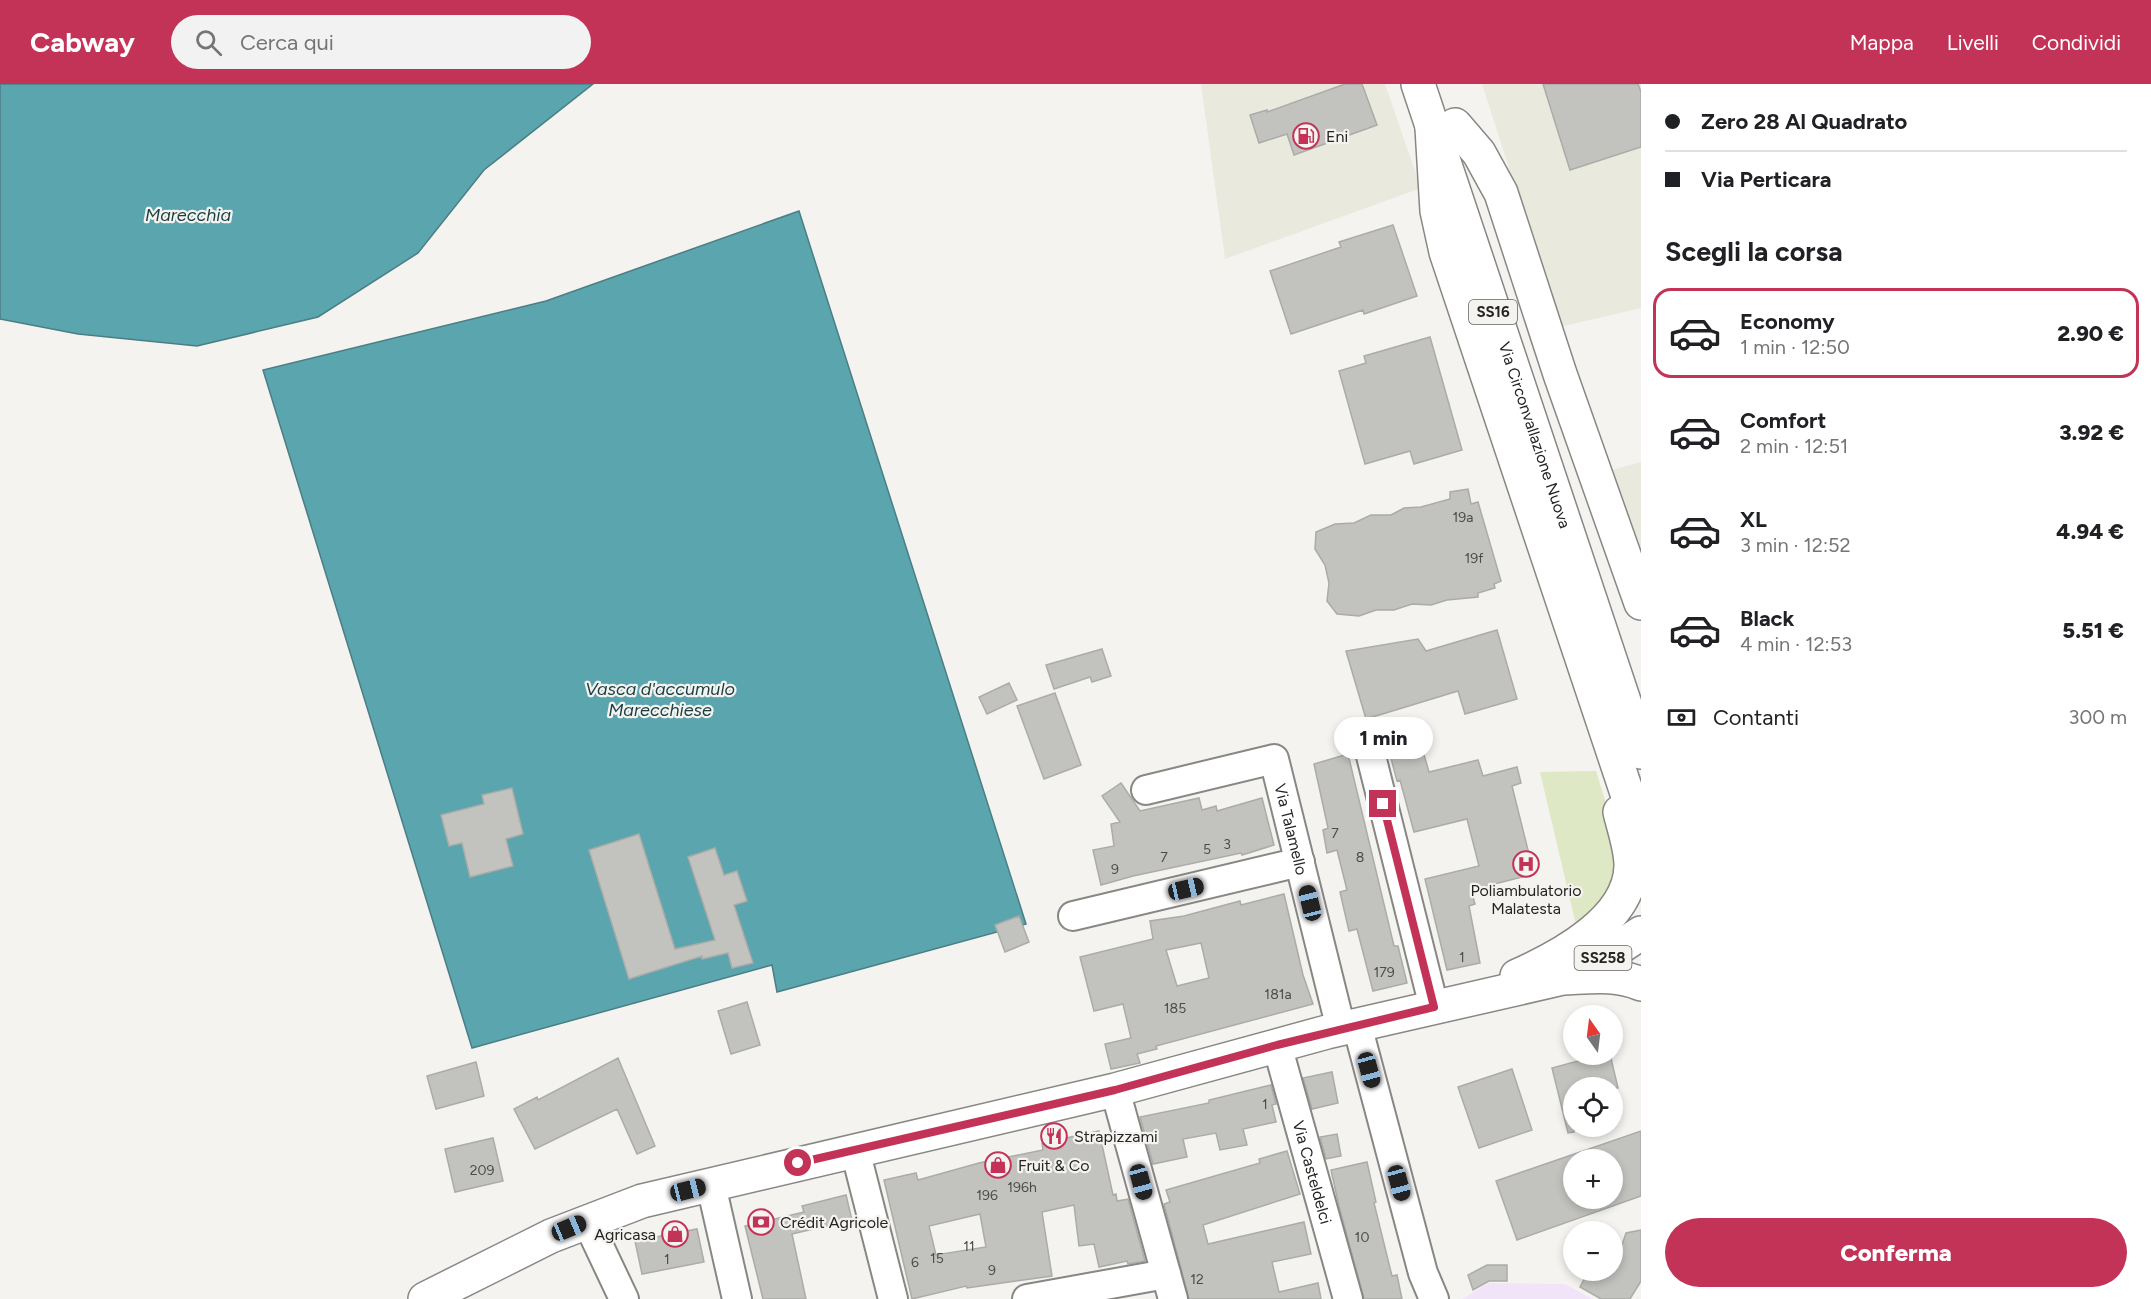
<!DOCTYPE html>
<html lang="it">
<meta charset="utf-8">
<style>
:root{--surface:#fff;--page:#f2f2f2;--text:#202124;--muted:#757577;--line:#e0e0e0;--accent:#c33358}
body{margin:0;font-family:Figtree,sans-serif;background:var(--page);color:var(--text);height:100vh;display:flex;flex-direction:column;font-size:22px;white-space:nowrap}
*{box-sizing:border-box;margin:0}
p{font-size:20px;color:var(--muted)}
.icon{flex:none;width:33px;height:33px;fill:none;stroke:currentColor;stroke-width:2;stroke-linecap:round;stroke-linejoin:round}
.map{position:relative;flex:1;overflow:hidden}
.drawer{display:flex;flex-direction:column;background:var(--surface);width:510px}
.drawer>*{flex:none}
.banner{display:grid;align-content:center;height:132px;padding:0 24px;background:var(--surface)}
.needle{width:39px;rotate:346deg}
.tools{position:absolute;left:1563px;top:921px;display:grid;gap:12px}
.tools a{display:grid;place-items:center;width:60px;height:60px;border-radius:50%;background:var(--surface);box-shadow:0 3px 9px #0003;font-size:30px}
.end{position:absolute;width:27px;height:27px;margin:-14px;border:8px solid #c33358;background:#fff;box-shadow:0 0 0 3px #fff}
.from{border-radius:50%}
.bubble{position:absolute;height:42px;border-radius:21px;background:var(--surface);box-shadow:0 3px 9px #0003;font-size:20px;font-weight:800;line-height:42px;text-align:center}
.car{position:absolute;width:18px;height:36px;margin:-18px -9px;border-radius:8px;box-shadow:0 0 4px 2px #0007;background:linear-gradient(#222 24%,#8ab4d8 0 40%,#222 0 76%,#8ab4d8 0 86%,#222 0)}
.banner b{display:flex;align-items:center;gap:21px;height:57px;font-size:22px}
.banner b+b{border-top:2px solid var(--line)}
.banner i{width:15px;height:15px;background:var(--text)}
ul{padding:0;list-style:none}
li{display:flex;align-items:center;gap:18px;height:90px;margin:0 12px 9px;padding:0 12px;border:3px solid transparent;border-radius:18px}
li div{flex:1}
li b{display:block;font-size:22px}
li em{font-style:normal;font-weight:800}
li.current{border-color:var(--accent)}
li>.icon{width:54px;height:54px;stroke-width:1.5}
h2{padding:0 24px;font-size:27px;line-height:72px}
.pay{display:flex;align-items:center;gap:15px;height:66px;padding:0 24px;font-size:22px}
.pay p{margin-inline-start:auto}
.button{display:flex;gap:12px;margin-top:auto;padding:12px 24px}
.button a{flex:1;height:69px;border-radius:36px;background:var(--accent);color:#fff;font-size:24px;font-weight:800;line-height:69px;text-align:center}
header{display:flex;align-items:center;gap:36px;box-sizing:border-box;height:84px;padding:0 30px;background:var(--accent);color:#fff}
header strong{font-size:28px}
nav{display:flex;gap:33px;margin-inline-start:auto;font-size:21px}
.search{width:420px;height:54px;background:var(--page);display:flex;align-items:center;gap:15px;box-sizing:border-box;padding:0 21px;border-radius:33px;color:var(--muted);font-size:22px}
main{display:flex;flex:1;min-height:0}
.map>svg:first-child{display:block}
.built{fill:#eae9de}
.education{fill:#f1e4f8}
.green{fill:#dee8c4}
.water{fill:#5ba5ae;stroke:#4b7e84;stroke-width:1.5}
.building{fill:#c2c2bf;stroke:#ababa8;stroke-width:1.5;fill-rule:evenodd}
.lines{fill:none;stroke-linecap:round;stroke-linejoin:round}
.minor-casing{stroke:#888784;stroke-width:32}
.major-casing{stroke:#888784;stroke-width:36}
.minor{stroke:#fff;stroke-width:28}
.major{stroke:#fff;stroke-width:33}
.route{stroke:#c33358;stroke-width:8}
.labels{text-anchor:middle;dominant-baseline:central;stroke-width:4.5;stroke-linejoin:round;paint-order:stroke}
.number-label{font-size:14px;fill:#4c4c4a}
.shield{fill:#f4f3f0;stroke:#636260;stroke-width:1.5}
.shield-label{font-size:15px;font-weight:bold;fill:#252423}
.poi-label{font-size:16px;fill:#252423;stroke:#f4f3f0;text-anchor:start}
.street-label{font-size:16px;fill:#252423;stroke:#f4f3f0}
.water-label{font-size:18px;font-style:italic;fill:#1a3e42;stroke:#f4f3f0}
</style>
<header>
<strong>Cabway</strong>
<div class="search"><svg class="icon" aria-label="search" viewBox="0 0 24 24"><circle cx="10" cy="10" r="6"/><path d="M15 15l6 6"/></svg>Cerca qui</div>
<nav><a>Mappa</a><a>Livelli</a><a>Condividi</a></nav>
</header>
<main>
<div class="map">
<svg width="1641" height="1215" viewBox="0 0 1641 1215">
<rect width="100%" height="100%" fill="#f4f3f0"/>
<!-- built -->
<path class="built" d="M1201,0h184l36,104 -196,71z
M1482,0h159v224l-81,19z
M1641,378v111l-33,-102z"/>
<!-- education -->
<path class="education" d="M1489,1199l76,1 27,15h-130z"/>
<!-- green -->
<path class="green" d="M1596,687c18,59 41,111 -20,154l-36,-153z"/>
<!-- water -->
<path class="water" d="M0,0h593l-109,86 -66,83 -100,64 -121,29 -119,-12 -78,-15z
M799,127l227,713 -249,68 -5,-27 -300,83 -209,-678 283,-69z"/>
<!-- building -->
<path class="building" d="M1345,0h17l15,41 -83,30 -7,-21 -28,9 -9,-28 17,-5v2z
M1543,0h95l3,8v55l-71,23z
M1393,141l24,71 -53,18 -1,-4 -72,24 -21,-63 71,-24 -2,-5z
M1430,253l32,113 -48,14 -4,-13 -45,13 -26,-93 27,-8 -2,-7z
M1468,405l3,15 7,-2 23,79 -7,3 1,4 -17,5v4l-31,3 -16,5 -19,-1 -18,6h-18l-17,6 -22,-2 -10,-13 2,-18 -4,-18 -10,-16 1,-17 19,-8 19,-1 17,-8h20l13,-7 17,-1 29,-8v-7z
M1497,546l20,69 -52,15 -7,-23 -92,28 -20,-68 72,-12 8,12z
M1102,565l9,27 -19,6 -2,-5 -36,12 -8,-24z
M1009,599l8,17 -30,14 -8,-17z
M1055,609l26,72 -37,14 -27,-73z
M1418,650l11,38 49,-12 5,16 34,-9 4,16 -9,3 22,88 -63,16 4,14 -6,2 11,57 -33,7 -22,-91 54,-13 -12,-47 -53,13 -14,-52 -3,1 -10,-38z
M1348,670l46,192h4l9,37 -34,8 -16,-62 -8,2 -9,-39 7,-2 -10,-40 -10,3 -4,-23 5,-2 -14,-64z
M1121,699l19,28 59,-13 3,12 14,-4 1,5 45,-13 12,47 -32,10 -1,-2 -108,23 -32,9 -8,-35 21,-4 -3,-22 9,-2 -18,-26z
M512,704l11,46 -17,5 7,27 -43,11 -8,-34 -13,3 -8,-31 43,-11 -2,-9z
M639,750l36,115 40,-9 -27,-83 27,-9 9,27 13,-4 10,30 -13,4 19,58 -21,5 -4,-15 -26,6v-3l-73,23 -40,-129z
M1284,810l19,81 10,29 -157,42 1,3 -20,5 3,9 -29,6 -6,-25 26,-6 -8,-34 -29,7 -14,-54 73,-18 -3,-18 34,-5 56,-15 1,4zM1201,859l8,35 -32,8 -11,-36z
M1019,832l10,26 -24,10 -10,-27z
M747,918l13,43 -29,9 -13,-43z
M1604,970h6l8,34h-44v44l-6,1 -16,-65z
M618,974l37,88 -18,8 -20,-45 -82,40 -21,-40 23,-12 1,3z
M476,978l8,34 -48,13 -9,-33z
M1512,985l20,61 -53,18 -21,-61z
M1332,988l6,31 -26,6 -9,-31z
M1271,1001l5,19 -4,1 4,17 -33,7 4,16 -27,5 -4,-17 -33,6 4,18 -34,7 -13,-47 69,-14v-3z
M1099,1047l14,64 3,-1 1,7 11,-2 17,62 -17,3 -1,-3 -28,6 -5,-23 -15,2 -5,-41 -32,7 10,64 -85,12 -1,-2 -54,13 -28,-119 32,-7 2,7 61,-17 64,-13 -1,-7zM980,1130l6,33 -50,8 -7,-29z
M1641,1047v65l-124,44 -21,-59zM1574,1076h38v38h-38z
M1337,1050l4,22 -15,3 -6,-22z
M493,1054l10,43 -48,11 -10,-43z
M1287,1067l13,43 -97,31 5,19 96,-22 7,32 -39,8 7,30 39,-9 3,16h-132l-25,-95 6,-2 -4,-12 94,-27 -1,-4z
M1367,1078l9,40 -2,1 18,73 5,-1 5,24h-38l-25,-93 -8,-36z
M846,1111l6,25 -60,14 14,65h-43l-18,-73 59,-14 -2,-6z
M697,1145l7,33 -62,12 -7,-33z
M1641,1146v51l-11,18h-29l-21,-12 9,-17 15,7 3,-7h5v-8l9,-14 5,-15z
M1487,1181h20v16h-18l-16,9 -5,-15z"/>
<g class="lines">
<!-- minor casing -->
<g class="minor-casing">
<g id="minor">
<path d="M1366,652l68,271"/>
<path id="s1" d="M1146,706l128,-31 67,270"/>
<path d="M1073,832l227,-54"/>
<path d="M1357,941l66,248 11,26"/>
<path id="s2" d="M1277,961l71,254"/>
<path d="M1115,1006l58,209"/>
<path d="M855,1066l38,149"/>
<path d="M711,1101l26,114"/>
<path d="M587,1137l37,78"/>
<path d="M1027,1215l139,-25"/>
</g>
</g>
<!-- major casing -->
<g class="major-casing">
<g id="major">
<path id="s3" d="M1418,0l223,668"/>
<path d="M1455,41l24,28 22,40 59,181 81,229"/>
<path d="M1432,44l5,83 9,41 195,583"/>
<path d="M1570,890l32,-15 39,-26"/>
<path d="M1517,892c43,-19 113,-56 114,-110 0,-18 -7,-37 -11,-54"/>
<path d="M425,1215l126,-63 91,-35 473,-111 212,-58 236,-54c27,-1 53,-5 78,6"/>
</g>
</g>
<!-- minor -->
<use href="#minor" class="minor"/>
<!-- major -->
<use href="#major" class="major"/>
</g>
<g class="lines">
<!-- route -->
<path class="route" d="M798,1079l317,-73 162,-45 157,-38 -51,-203"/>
</g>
<!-- icons -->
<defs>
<g id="fuel-ring" transform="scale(1.35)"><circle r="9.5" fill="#f4f3f0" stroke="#c33358" stroke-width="1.5"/><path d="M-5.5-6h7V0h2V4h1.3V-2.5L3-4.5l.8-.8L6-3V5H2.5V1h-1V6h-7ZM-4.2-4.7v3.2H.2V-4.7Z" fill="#c33358"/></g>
<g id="hospital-ring" transform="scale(1.35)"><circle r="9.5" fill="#f4f3f0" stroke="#c33358" stroke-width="1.5"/><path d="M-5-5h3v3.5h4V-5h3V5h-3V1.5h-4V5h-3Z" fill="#c33358"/></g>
<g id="restaurant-ring" transform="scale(1.35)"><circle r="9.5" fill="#f4f3f0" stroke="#c33358" stroke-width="1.5"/><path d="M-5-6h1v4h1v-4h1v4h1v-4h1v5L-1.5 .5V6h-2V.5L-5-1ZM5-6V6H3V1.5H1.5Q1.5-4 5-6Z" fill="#c33358"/></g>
<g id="shop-ring" transform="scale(1.35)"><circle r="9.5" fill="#f4f3f0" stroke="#c33358" stroke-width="1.5"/><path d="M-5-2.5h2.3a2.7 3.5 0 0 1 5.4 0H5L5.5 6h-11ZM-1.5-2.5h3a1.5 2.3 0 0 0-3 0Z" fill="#c33358"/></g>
<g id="bank-ring" transform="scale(1.35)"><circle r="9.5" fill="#f4f3f0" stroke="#c33358" stroke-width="1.5"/><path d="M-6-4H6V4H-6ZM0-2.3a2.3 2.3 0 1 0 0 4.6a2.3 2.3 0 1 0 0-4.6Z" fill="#c33358"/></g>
</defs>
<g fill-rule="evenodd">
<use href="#fuel-ring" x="1306" y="52"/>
<use href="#hospital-ring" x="1526" y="780"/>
<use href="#restaurant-ring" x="1054" y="1052"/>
<use href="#shop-ring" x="998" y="1081"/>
<use href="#bank-ring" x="761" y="1138"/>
<use href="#shop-ring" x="675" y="1150"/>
</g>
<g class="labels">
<!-- number labels -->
<g class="number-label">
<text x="1463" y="433">19a</text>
<text x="1474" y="474">19f</text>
<text x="1335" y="749">7</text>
<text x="1227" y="760">3</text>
<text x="1207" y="765">5</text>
<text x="1164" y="773">7</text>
<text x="1360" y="773">8</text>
<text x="1115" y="785">9</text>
<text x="1462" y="873">1</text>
<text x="1384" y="888">179</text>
<text x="1278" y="910">181a</text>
<text x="1175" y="924">185</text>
<text x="1265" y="1020">1</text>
<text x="482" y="1086">209</text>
<text x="1022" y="1103">196h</text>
<text x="987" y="1111">196</text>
<text x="1362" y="1153">10</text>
<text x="969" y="1162">11</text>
<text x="937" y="1174">15</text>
<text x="667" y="1175">1</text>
<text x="915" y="1178">6</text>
<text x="992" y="1186">9</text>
<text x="1197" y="1195">12</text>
</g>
<!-- shield labels -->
<g class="shield">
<rect x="1469" y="216" width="48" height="24" rx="4.5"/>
<rect x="1574.5" y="862" width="57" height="24" rx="4.5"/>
</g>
<g class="shield-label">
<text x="1493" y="228">SS16</text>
<text x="1603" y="874">SS258</text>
</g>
<!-- poi labels -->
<g class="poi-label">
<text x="1326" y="52">Eni</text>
<text x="1526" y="806" text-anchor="middle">Poliambulatorio<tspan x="1526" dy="18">Malatesta</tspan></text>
<text x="1074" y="1052">Strapizzami</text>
<text x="1018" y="1081">Fruit &amp; Co</text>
<text x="780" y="1138">Crédit Agricole</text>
<text x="656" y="1150" text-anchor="end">Agricasa</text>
</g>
<!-- street labels -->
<g class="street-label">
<text stroke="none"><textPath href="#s3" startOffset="370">Via Circonvallazione Nuova</textPath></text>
<text stroke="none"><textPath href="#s1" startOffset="204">Via Talamello</textPath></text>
<text stroke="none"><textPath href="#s2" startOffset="132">Via Casteldelci</textPath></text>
</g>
<!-- water labels -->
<g class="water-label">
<text x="188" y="131">Marecchia</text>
<text x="660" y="605">Vasca d'accumulo<tspan x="660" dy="21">Marecchiese</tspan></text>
</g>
</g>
</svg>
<div class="tools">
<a><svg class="needle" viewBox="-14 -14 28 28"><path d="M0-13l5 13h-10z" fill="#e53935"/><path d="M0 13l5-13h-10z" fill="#757577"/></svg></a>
<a><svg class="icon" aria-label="locate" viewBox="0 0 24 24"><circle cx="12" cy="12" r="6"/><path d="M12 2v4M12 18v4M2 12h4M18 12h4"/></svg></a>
<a>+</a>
<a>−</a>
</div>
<i class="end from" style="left:798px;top:1079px"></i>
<i class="end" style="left:1383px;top:720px"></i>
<div class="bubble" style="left:1334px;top:633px;width:99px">1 min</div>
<i class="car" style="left:1186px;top:805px;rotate:77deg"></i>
<i class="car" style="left:1310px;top:819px;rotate:346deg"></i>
<i class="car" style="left:1369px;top:986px;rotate:165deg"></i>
<i class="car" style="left:1141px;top:1098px;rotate:165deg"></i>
<i class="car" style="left:1399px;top:1099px;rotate:165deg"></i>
<i class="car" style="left:688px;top:1106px;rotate:76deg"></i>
<i class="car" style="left:569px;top:1144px;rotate:67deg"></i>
</div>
<section class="drawer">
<div class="banner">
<b><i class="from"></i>Zero 28 Al Quadrato</b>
<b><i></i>Via Perticara</b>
</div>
<h2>Scegli la corsa</h2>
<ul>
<li class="current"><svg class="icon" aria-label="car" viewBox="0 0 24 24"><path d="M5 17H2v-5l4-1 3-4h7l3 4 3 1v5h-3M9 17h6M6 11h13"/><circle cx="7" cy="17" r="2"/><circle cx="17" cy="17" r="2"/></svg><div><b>Economy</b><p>1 min · 12:50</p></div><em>2.90 €</em></li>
<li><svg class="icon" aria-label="car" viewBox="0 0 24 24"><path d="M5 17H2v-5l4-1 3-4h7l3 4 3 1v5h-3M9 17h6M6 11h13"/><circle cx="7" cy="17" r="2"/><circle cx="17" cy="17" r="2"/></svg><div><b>Comfort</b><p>2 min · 12:51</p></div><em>3.92 €</em></li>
<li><svg class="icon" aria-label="car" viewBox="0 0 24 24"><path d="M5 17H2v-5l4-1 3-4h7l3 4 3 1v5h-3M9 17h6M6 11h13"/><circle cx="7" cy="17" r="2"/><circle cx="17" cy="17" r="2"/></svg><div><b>XL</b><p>3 min · 12:52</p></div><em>4.94 €</em></li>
<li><svg class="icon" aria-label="car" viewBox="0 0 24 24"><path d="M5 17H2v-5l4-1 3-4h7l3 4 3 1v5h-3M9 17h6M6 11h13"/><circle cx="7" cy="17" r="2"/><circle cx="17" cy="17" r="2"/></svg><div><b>Black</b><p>4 min · 12:53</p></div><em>5.51 €</em></li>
</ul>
<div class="pay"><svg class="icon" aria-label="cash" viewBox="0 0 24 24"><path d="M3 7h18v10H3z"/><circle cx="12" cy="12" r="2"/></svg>Contanti<p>300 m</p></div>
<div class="button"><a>Conferma</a></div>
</section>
</main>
